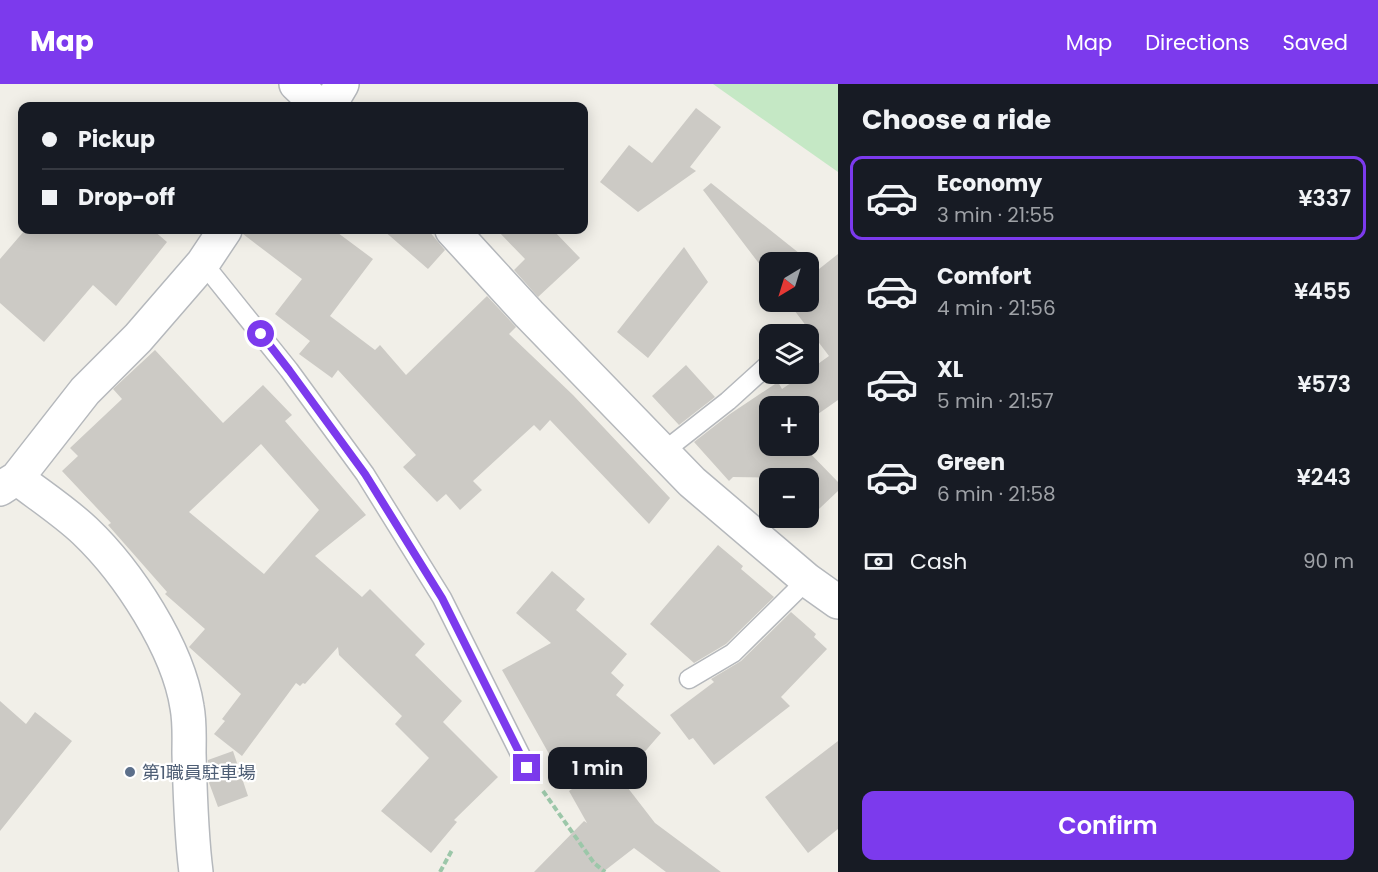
<!DOCTYPE html>
<meta charset="utf-8">
<style>
:root{--surface:#171b24;--page:#242831;--text:#f1f3f6;--muted:#9ea1a6;--line:#363941;--accent:#7c3aed}
body{margin:0;font-family:Poppins,"Noto Sans JP",sans-serif;background:var(--page);color:var(--text);height:100vh;display:flex;flex-direction:column;font-size:22px;white-space:nowrap}
*{box-sizing:border-box;margin:0}
p{font-size:20px;color:var(--muted)}
.icon{flex:none;width:33px;height:33px;fill:none;stroke:currentColor;stroke-width:2;stroke-linecap:round;stroke-linejoin:round}
.map{position:relative;flex:1;overflow:hidden}
.details{display:flex;flex-direction:column;background:var(--surface);width:540px}
.details>*{flex:none}
.banner{position:absolute;left:18px;top:18px;width:570px;height:132px;border-radius:12px;box-shadow:0 3px 15px #0003;display:grid;align-content:center;height:132px;padding:0 24px;background:var(--surface)}
.needle{width:39px;rotate:218deg}
.buttons{position:absolute;left:759px;top:168px;display:grid;gap:12px}
.buttons a{display:grid;place-items:center;width:60px;height:60px;border-radius:12px;background:var(--surface);box-shadow:0 3px 15px #0003;font-size:30px}
.end{position:absolute;width:27px;height:27px;margin:-14px;border:8px solid #7c3aed;background:#fff;box-shadow:0 0 0 3px #fff}
.from{border-radius:50%}
.bubble{position:absolute;height:42px;border-radius:12px;background:var(--surface);box-shadow:0 3px 15px #0003;font-size:20px;font-weight:600;line-height:42px;text-align:center}
.banner b{display:flex;align-items:center;gap:21px;height:57px;font-size:22px}
.banner b+b{border-top:2px solid var(--line)}
.banner i{width:15px;height:15px;background:var(--text)}
ul{padding:0;list-style:none}
li{display:flex;align-items:center;gap:18px;height:84px;margin:0 12px 9px;padding:0 12px;border:3px solid transparent;border-radius:12px}
li div{flex:1}
li b{display:block;font-size:22px}
li em{font-style:normal;font-weight:600}
li.on{border-color:var(--accent)}
li>.icon{width:54px;height:54px;stroke-width:1.5}
h2{padding:0 24px;font-size:27px;line-height:72px}
.pay{display:flex;align-items:center;gap:15px;height:66px;padding:0 24px;font-size:22px}
.pay p{margin-inline-start:auto}
.button{display:flex;gap:12px;margin-top:auto;padding:12px 24px}
.button a{flex:1;height:69px;border-radius:12px;background:var(--accent);color:#fff;font-size:24px;font-weight:600;line-height:69px;text-align:center}
header{display:flex;align-items:center;gap:36px;box-sizing:border-box;height:84px;padding:0 30px;background:var(--accent);color:#fff}
header strong{font-size:28px}
nav{display:flex;gap:33px;margin-inline-start:auto;font-size:21px}
main{display:flex;flex:1;min-height:0}
.map>svg:first-child{display:block}
.green{fill:#c5e8c5}
.building{fill:#cccac5;fill-rule:evenodd}
.lines{fill:none;stroke-linecap:round;stroke-linejoin:round}
.lane-casing{stroke:#b5b8bc;stroke-width:21}
.street-casing{stroke:#b5b8bc;stroke-width:36}
.path{stroke:#9cc7a9;stroke-width:4;stroke-dasharray:6 3;stroke-linecap:butt}
.lane{stroke:#fff;stroke-width:18}
.street{stroke:#fff;stroke-width:33}
.route{stroke:#7c3aed;stroke-width:8}
.service-dot{fill:#5c6f8a;stroke:#fff;stroke-width:2}
.labels{text-anchor:middle;dominant-baseline:central;stroke-width:4.5;stroke-linejoin:round;paint-order:stroke}
.service-label{font-size:18px;fill:#4e5e75;stroke:#fff;text-anchor:start}
</style>
<header>
<strong>Map</strong>
<nav><a>Map</a><a>Directions</a><a>Saved</a></nav>
</header>
<main>
<div class="map">
<svg width="838" height="788" viewBox="0 0 838 788">
<rect width="100%" height="100%" fill="#f1efe8"/>
<!-- green -->
<path class="green" d="M713,0h125v88z"/>
<!-- building -->
<path class="building" d="M696,24l25,19 -31,40 6,4 -58,41 -38,-30 29,-37 23,18z
M711,99l108,86 19,-15v146l-30,21v-15h-38v40h33l35,36v9l-37,35 -9,-8h16v-40l-75,-1 -4,4 -35,-39 36,-28 48,-32 4,7 22,-15h4v-3l21,-15 -41,-54h20v-40h-38v16l-67,-88z
M25,146h128l14,12 -51,64 -23,-21 -49,57 -44,-39v-44z
M243,146h91l39,29 -43,57 45,34 5,-5 26,30 81,-79 29,31 -7,7 64,61 97,103 -21,26 -99,-104 -10,11 -6,-6 -61,56 9,9 -22,20 -14,-16 -9,8 -34,-35 13,-12 -78,-85 -6,8 -33,-24 11,-13 -35,-27 27,-35 -59,-45z
M383,146h45l17,20 -17,19z
M497,146h56l27,28 -42,39 -24,-27 11,-11z
M684,163l24,35 -60,76 -31,-26z
M155,266l68,73 40,-38 29,30 -7,6 81,94 -51,41 47,41 8,-8 55,55 -10,11 47,46 -19,21 55,55 -44,43 3,2 -26,31 -50,-42 48,-53 -34,-34 7,-8 -63,-61 -1,-8 -33,37 -2,-1 -3,3 -4,-3 -54,73 -28,-22 11,-13 -3,-2 19,-25 -52,-47 16,-18 -40,-35 2,-2 -59,-67 3,-2 -49,-52 16,-15 -8,-8 52,-49 -9,-10zM261,360l58,66 -55,64 -75,-62z
M686,281l29,32 -36,28 -27,-29z
M718,461l25,21 -2,3 33,28 -48,47 -32,19 -44,-39z
M552,487l33,28 -9,11 51,44 -16,19 13,12 -8,10 45,38 -40,46 34,44 66,49h-55l-32,-24 -31,24h-69l50,-51 3,2 -18,-32 6,-4 -22,-26 -51,-91 49,-27 -35,-30z
M791,528l25,22 -2,3 13,12 -46,48 9,9 -76,59 -21,-27 -4,2 -19,-25 44,-33 -3,-3 30,-18z
M0,617l26,23 9,-12 37,29 -72,90z
M838,657v88l-30,24 -43,-56z
M233,667l15,45 -30,11 -10,-27v-20z"/>
<g class="lines">
<!-- lane casing -->
<g class="lane-casing">
<path id="lane" d="M203,179l86,107 76,104 77,124 85,170
M663,368l65,-51 42,-38
M689,595l44,-26 74,-73"/>
</g>
<!-- street casing -->
<g class="street-casing">
<path id="street" d="M296,0l23,22
M329,22l13,-22
M452,146l77,84 163,168 115,98 31,22
M17,394c22,17 48,34 68,53 43,41 93,117 102,176 3,16 2,31 2,46 1,39 2,80 7,119
M0,405l17,-11 68,-87 53,-53 65,-75 22,-33"/>
</g>
<!-- path -->
<path class="path" d="M543,707l51,72 11,9
M440,788l12,-22"/>
<!-- lane -->
<use href="#lane" class="lane"/>
<!-- street -->
<use href="#street" class="street"/>
</g>
<g class="lines">
<!-- route -->
<path class="route" d="M261,250l28,36 76,104 77,124 85,170"/>
</g>
<!-- markers -->
<circle class="service-dot" cx="130" cy="688" r="6"/>
<g class="labels">
<!-- service labels -->
<g class="service-label">
<text x="142" y="688">第1職員駐車場</text>
</g>
</g>
</svg>
<div class="buttons">
<a><svg class="needle" viewBox="-14 -14 28 28"><path d="M0-13l5 13h-10z" fill="#e53935"/><path d="M0 13l5-13h-10z" fill="#9ea1a6"/></svg></a>
<a><svg class="icon" aria-label="layers" viewBox="0 0 24 24"><path d="M12 4l9 5-9 5-9-5zM3 14l9 5 9-5"/></svg></a>
<a>+</a>
<a>−</a>
</div>
<i class="end from" style="left:261px;top:250px"></i>
<i class="end" style="left:527px;top:684px"></i>
<div class="bubble" style="left:548px;top:663px;width:99px">1 min</div>
<div class="banner">
<b><i class="from"></i>Pickup</b>
<b><i></i>Drop-off</b>
</div>
</div>
<section class="details">
<h2>Choose a ride</h2>
<ul>
<li class="on"><svg class="icon" aria-label="car" viewBox="0 0 24 24"><path d="M5 17H2v-5l4-1 3-4h7l3 4 3 1v5h-3M9 17h6M6 11h13"/><circle cx="7" cy="17" r="2"/><circle cx="17" cy="17" r="2"/></svg><div><b>Economy</b><p>3 min · 21:55</p></div><em>¥337</em></li>
<li><svg class="icon" aria-label="car" viewBox="0 0 24 24"><path d="M5 17H2v-5l4-1 3-4h7l3 4 3 1v5h-3M9 17h6M6 11h13"/><circle cx="7" cy="17" r="2"/><circle cx="17" cy="17" r="2"/></svg><div><b>Comfort</b><p>4 min · 21:56</p></div><em>¥455</em></li>
<li><svg class="icon" aria-label="car" viewBox="0 0 24 24"><path d="M5 17H2v-5l4-1 3-4h7l3 4 3 1v5h-3M9 17h6M6 11h13"/><circle cx="7" cy="17" r="2"/><circle cx="17" cy="17" r="2"/></svg><div><b>XL</b><p>5 min · 21:57</p></div><em>¥573</em></li>
<li><svg class="icon" aria-label="car" viewBox="0 0 24 24"><path d="M5 17H2v-5l4-1 3-4h7l3 4 3 1v5h-3M9 17h6M6 11h13"/><circle cx="7" cy="17" r="2"/><circle cx="17" cy="17" r="2"/></svg><div><b>Green</b><p>6 min · 21:58</p></div><em>¥243</em></li>
</ul>
<div class="pay"><svg class="icon" aria-label="cash" viewBox="0 0 24 24"><path d="M3 7h18v10H3z"/><circle cx="12" cy="12" r="2"/></svg>Cash<p>90 m</p></div>
<div class="button"><a>Confirm</a></div>
</section>
</main>
